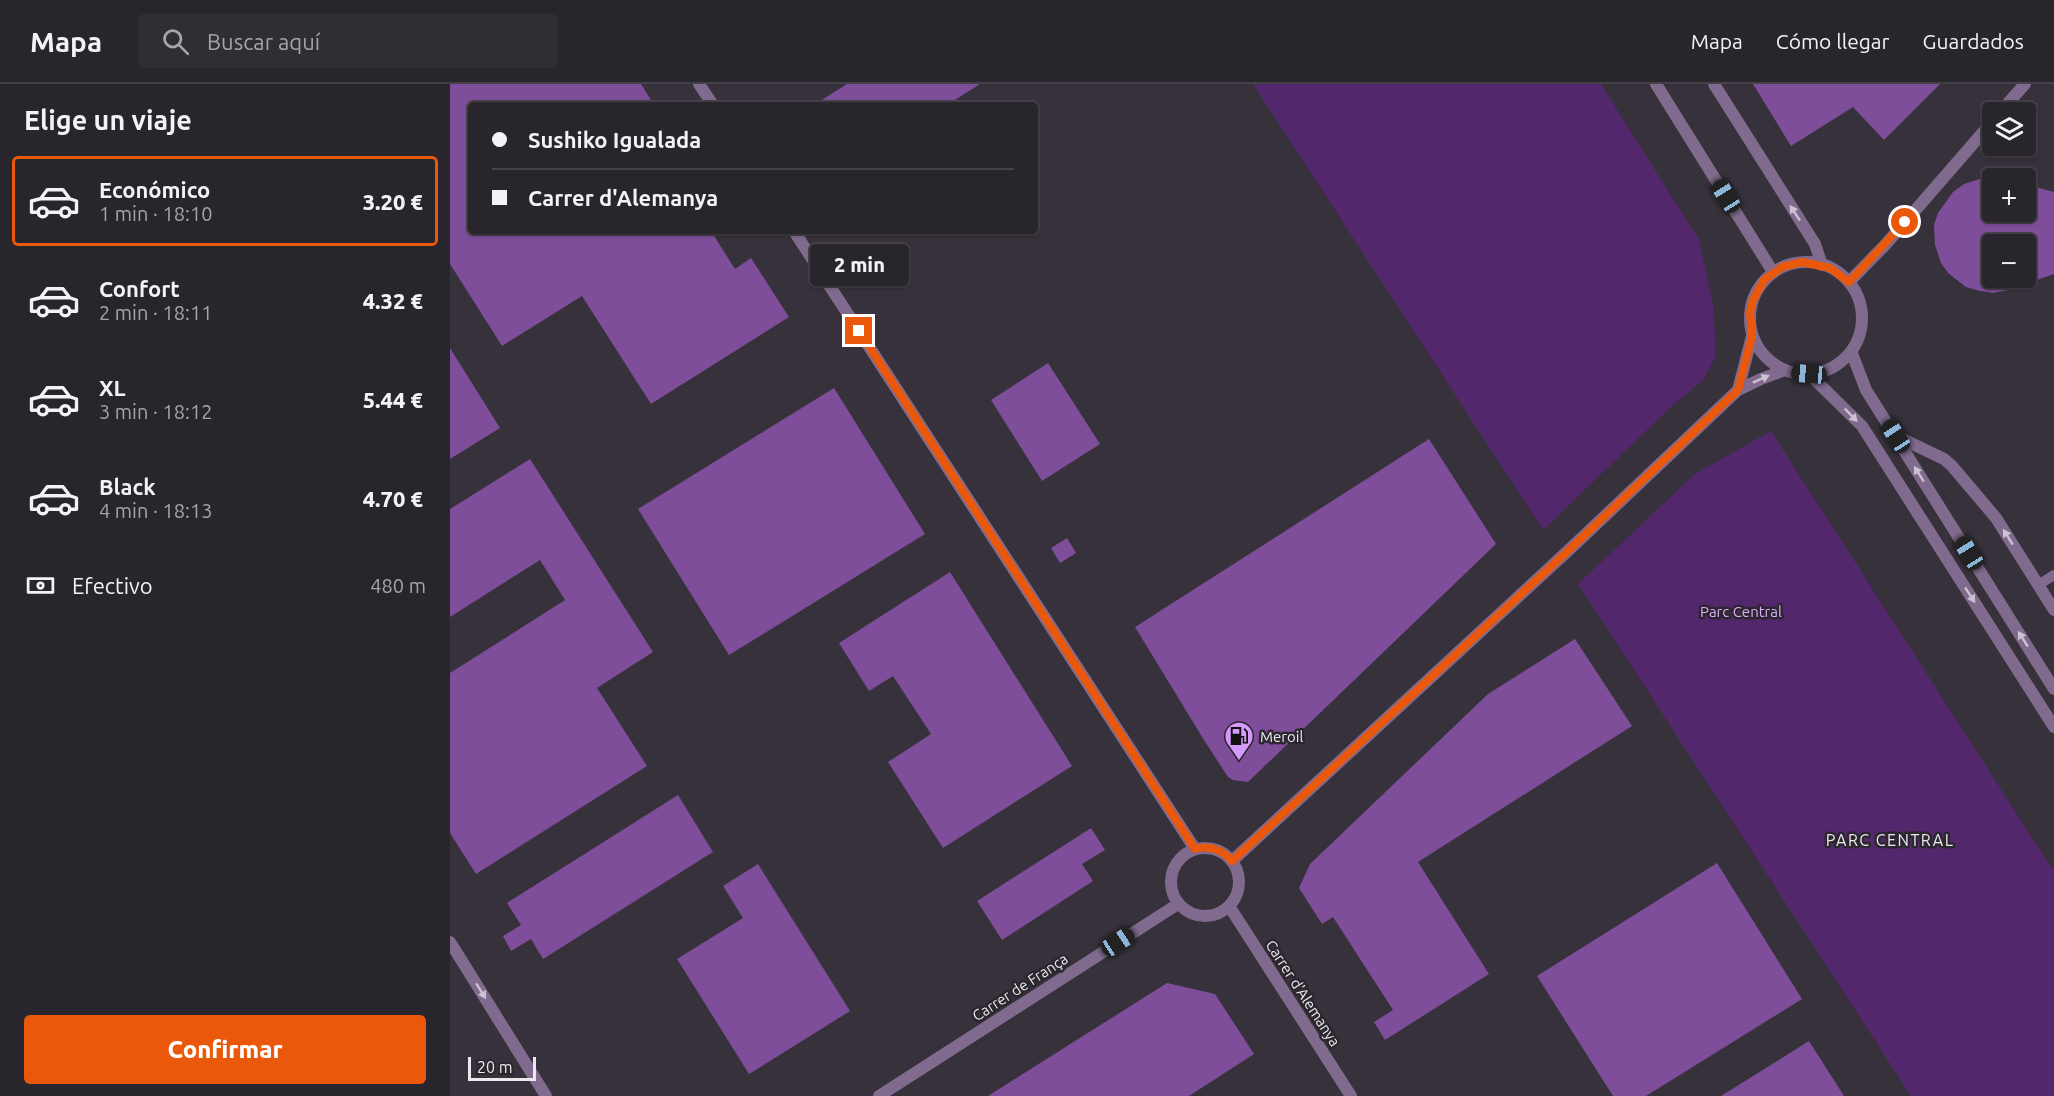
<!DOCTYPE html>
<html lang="es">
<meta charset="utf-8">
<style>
:root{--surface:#28252c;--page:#302d34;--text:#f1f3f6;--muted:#a5a5a9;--line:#444248;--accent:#ea580c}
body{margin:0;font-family:Ubuntu,sans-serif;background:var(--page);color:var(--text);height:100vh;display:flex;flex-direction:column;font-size:22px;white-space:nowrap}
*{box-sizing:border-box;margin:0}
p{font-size:20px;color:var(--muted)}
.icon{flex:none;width:33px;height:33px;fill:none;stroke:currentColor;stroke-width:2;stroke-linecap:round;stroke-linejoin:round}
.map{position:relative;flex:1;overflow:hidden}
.drawer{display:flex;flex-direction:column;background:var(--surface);width:450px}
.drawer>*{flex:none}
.top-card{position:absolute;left:18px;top:18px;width:570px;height:132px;border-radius:6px;box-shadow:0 2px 4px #0004,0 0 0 2px var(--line);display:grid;align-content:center;height:132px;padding:0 24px;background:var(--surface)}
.buttons{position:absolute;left:1532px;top:18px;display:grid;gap:12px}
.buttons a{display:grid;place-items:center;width:54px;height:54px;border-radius:6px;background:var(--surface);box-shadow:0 2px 4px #0004,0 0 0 2px var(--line);font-size:30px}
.scale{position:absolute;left:18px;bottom:15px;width:68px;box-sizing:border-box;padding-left:6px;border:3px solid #ece8ee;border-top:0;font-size:16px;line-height:21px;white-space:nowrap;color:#ece8ee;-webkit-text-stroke:4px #2c272f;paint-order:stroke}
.end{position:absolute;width:27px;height:27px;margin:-14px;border:8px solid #ea580c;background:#fff;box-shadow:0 0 0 3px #fff}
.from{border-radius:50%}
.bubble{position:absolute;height:42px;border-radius:6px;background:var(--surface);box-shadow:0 2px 4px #0004,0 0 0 2px var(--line);font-size:20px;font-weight:800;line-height:42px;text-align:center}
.car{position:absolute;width:18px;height:36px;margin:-18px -9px;border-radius:8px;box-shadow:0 0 4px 2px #0007;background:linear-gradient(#222 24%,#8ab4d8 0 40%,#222 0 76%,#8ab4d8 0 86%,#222 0)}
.top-card b{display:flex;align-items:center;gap:21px;height:57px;font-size:22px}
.top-card b+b{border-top:2px solid var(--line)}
.top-card i{width:15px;height:15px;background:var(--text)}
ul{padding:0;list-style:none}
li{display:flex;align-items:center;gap:18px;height:90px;margin:0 12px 9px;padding:0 12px;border:3px solid transparent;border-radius:6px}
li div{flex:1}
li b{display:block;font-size:22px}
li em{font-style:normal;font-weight:800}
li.current{border-color:var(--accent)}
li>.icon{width:54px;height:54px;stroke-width:1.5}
h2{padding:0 24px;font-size:27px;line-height:72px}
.pay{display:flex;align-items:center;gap:15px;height:66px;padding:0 24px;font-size:22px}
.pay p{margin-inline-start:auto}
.primary-button{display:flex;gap:12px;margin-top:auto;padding:12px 24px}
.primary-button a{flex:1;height:69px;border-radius:6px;background:var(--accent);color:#fff;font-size:24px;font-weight:800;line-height:69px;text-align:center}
header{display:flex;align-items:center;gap:36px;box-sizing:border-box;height:84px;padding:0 30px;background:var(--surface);border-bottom:2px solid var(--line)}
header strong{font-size:28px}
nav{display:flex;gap:33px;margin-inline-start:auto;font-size:21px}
.search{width:420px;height:54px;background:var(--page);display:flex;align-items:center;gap:15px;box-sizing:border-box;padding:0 21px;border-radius:6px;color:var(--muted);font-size:22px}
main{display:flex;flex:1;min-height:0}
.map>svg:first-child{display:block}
.green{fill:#53276c}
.building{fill:#7e4e9a;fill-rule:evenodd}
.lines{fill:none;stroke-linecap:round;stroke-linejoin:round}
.service{stroke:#806b8e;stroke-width:10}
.minor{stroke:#806b8e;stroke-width:12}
.tertiary{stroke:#806b8e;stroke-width:12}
.oneway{fill:#ccc2d1}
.route{stroke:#ea580c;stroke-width:8}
.labels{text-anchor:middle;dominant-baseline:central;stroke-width:5;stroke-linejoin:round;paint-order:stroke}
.park-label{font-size:15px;fill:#deabfe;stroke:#2c272f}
.poi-label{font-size:15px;fill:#ece8ee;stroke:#2c272f;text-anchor:start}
.street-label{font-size:15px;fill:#ece8ee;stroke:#2c272f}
.neighbourhood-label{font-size:16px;letter-spacing:1.5px;fill:#ece8ee;stroke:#2c272f}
</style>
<header>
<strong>Mapa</strong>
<div class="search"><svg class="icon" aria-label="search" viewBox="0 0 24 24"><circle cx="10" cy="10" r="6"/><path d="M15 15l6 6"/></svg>Buscar aquí</div>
<nav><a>Mapa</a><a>Cómo llegar</a><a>Guardados</a></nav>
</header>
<main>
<section class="drawer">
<h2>Elige un viaje</h2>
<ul>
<li class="current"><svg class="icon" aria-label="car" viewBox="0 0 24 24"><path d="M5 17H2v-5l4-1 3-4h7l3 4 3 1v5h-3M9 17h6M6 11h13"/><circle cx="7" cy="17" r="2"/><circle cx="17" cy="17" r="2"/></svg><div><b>Económico</b><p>1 min · 18:10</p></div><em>3.20 €</em></li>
<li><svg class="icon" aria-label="car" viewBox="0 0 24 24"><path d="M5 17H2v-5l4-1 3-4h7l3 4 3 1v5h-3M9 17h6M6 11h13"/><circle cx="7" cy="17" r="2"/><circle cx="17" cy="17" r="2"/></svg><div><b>Confort</b><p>2 min · 18:11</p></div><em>4.32 €</em></li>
<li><svg class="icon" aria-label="car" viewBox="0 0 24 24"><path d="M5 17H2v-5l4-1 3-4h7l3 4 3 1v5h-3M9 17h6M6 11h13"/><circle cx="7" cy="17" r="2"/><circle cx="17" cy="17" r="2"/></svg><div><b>XL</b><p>3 min · 18:12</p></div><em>5.44 €</em></li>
<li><svg class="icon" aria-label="car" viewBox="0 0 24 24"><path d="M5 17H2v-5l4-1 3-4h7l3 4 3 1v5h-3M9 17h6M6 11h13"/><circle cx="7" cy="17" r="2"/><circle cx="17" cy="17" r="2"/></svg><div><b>Black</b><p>4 min · 18:13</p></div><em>4.70 €</em></li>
</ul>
<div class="pay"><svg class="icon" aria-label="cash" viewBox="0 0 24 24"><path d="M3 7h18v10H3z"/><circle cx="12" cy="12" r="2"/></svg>Efectivo<p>480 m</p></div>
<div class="primary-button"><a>Confirmar</a></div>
</section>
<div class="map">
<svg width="1604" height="1012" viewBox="0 0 1604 1012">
<rect width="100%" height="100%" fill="#36313a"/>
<!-- green -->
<path class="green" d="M803,0h348l98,156 14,64 3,52 -13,24 -31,26 -129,124z
M1321,347l283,441v224h-143l-333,-512 117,-110z"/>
<!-- building -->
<path class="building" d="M0,0h191l13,21h-183v126h240l24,38 16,-11 38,59 -138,87 -69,-108 -80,50 -52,-82z
M397,0h133l-33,21h-133z
M1303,0h187l-56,56 -31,-33 -62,39z
M1533,94h20h-11v34h33v-28l29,8v82l-45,16 -16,3 -13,-2 -14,-4 -18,-14 -7,-10 -6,-18 -1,-20 4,-12 15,-21 11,-8zM1542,160h33v34h-33z
M0,264l50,80 -50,31z
M598,279l52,81 -58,37 -51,-81z
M384,304l91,146 -196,121 -91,-146z
M979,355l67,105 -248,238 -15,-2 -5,-3 -24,-37 -69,-113z
M80,375l123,193 -56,36 50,78 -171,108 -26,-41v-160l115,-73 -25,-40 -90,57v-108z
M617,454l9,15 -16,10 -9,-15z
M500,488l122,194 -129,82 -55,-86 43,-28 -38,-58 -24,15 -30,-48z
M1125,555l57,87 -214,136 71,112 -104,66 -11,-18 19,-12 -60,-93 -11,7 -23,-36 11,-24 178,-170z
M228,711l35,57 -170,107 -12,-20 -20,12 -8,-15 18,-11 -14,-22z
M641,744l14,22 -23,14 11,17 -91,59 -25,-39z
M1267,779l85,136 -156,97h-33l-76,-120z
M308,780l92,147 -101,63 -72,-115 66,-41 -20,-32z
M717,899l48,11 39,60 -65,42h-201z
M1359,957l35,55h-123z"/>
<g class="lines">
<!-- service -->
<path class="service" d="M1588,501l16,-10"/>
<!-- minor -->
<path class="minor" d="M249,0l14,21
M1264,0l101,160 7,21
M1550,28l25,-28
M344,147l401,618
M1399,198l37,-38 106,-122
M1288,306l14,-54
M1446,352l48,23 8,7 44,52 58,92
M721 798a34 34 0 1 1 68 0a34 34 0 1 1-68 0Z
M782,777l339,-313 167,-158 23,-11 24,-9
M779,822l122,190
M0,858l96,154
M429,1012l299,-192"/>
<!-- tertiary -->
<path class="tertiary" d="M1206,0l117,188
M1300 234a56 56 0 1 1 112 0a56 56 0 1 1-112 0Z
M1401,267l15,39 188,299
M1359,290l53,52 192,301"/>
</g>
<!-- one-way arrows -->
<defs><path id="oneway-solid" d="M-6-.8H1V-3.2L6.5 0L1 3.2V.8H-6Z" transform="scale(1.5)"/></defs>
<g class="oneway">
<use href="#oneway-solid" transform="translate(1345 129) rotate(-123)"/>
<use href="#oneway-solid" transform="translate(1311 295) rotate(-24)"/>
<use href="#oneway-solid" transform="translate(1401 331) rotate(46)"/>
<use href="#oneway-solid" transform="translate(1469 390) rotate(-122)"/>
<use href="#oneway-solid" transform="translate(1558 453) rotate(-122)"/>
<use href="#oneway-solid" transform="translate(1520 511) rotate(57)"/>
<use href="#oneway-solid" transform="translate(1573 555) rotate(-122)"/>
<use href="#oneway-solid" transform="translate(31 907) rotate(58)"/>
</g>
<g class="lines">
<!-- route -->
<path class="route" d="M409,247l336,518c14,-4 27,1 37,12l339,-313 167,-158 14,-54 -2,-24 3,-12 11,-20 18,-13 20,-5 28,6 19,14 56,-60"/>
</g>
<!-- icons -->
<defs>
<g id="fuel-pin" transform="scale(1.5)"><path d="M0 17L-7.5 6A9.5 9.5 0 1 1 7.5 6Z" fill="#d69bfa" stroke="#2c272f"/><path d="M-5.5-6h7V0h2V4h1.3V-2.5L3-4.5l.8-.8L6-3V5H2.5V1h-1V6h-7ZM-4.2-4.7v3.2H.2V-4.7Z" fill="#111"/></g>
</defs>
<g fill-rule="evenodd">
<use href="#fuel-pin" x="789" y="652"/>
</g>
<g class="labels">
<!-- park labels -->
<g class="park-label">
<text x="1291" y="527">Parc Central</text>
</g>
<!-- poi labels -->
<g class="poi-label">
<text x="810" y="652">Meroil</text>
</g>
<!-- street labels -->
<g class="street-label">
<text transform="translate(570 903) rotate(-33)">Carrer de França</text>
<text transform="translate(853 909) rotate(57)">Carrer d'Alemanya</text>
</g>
<!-- neighbourhood labels -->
<g class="neighbourhood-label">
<text x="1440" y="756">PARC CENTRAL</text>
</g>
</g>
</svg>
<div class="buttons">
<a><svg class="icon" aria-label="layers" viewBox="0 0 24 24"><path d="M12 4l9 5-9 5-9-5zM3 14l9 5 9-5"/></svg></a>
<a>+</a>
<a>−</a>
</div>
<div class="scale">20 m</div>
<i class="end from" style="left:1455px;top:138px"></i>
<i class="end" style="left:409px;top:247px"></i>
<div class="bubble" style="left:360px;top:160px;width:99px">2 min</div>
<i class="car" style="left:1276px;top:112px;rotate:328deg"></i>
<i class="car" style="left:1359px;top:290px;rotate:275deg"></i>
<i class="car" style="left:1446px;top:352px;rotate:327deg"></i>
<i class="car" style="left:1519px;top:469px;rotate:328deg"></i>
<i class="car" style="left:668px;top:858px;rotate:57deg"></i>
<div class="top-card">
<b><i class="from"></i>Sushiko Igualada</b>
<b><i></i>Carrer d'Alemanya</b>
</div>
</div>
</main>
